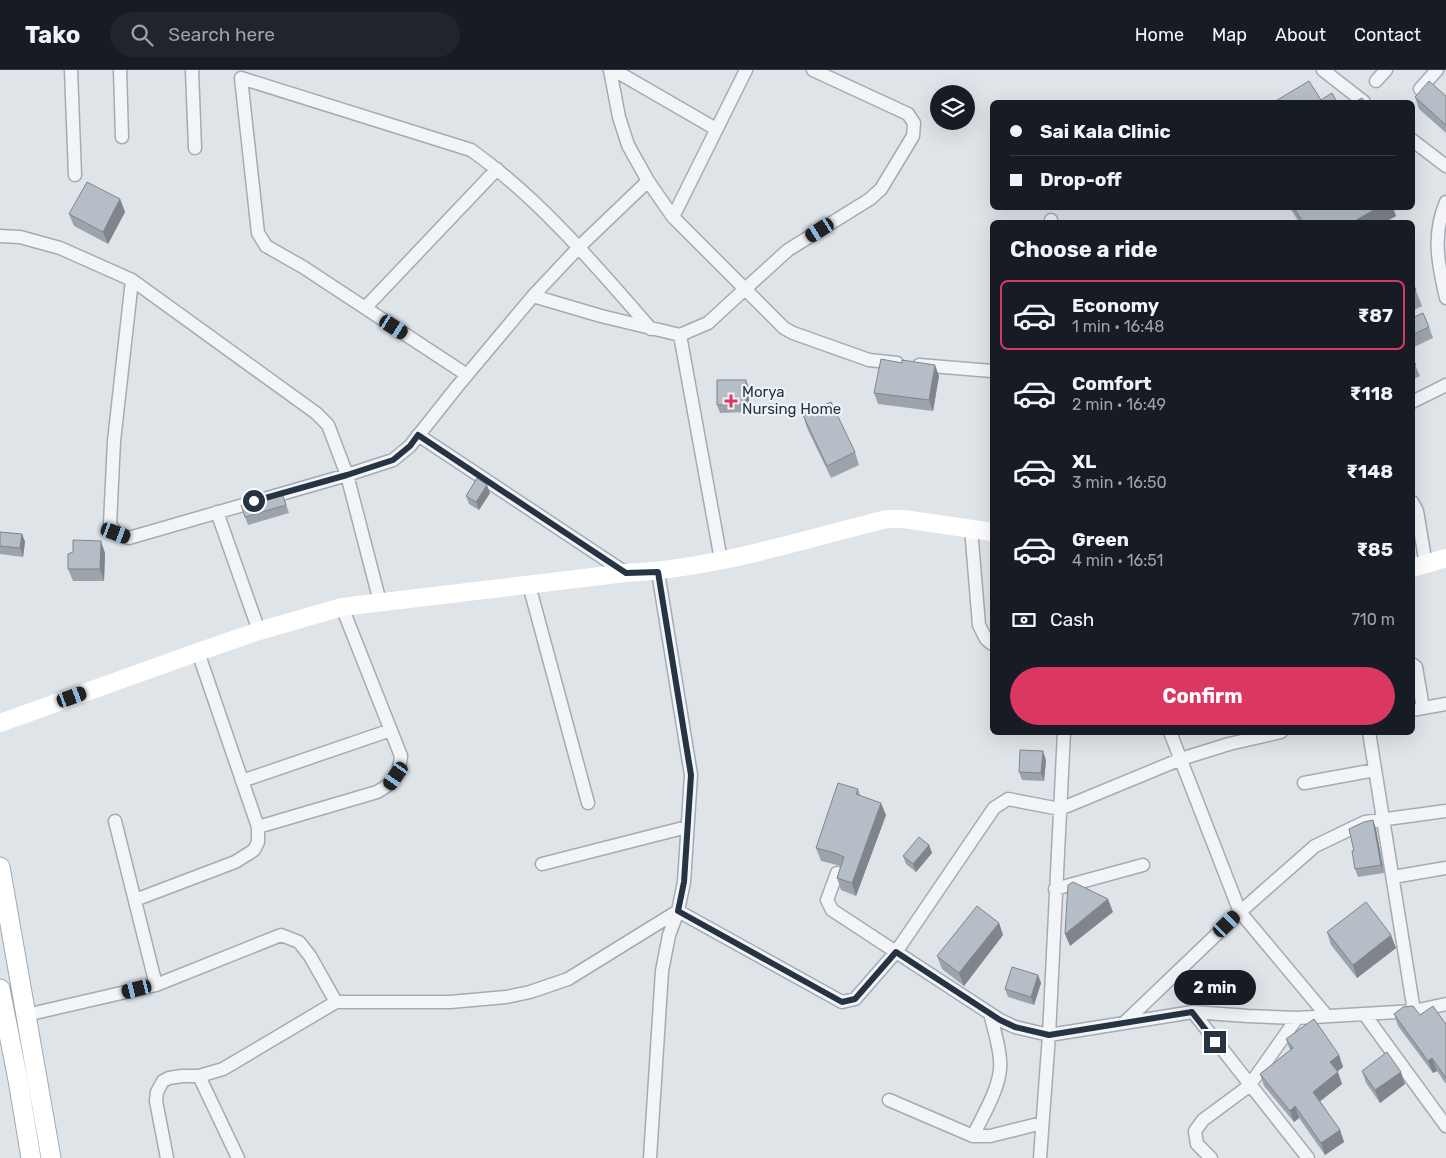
<!DOCTYPE html>
<meta charset="utf-8">
<style>
:root{--surface:#171b24;--page:#20242c;--text:#f1f3f6;--muted:#9ea1a6;--line:#363941;--accent:#da3862}
body{margin:0;font-family:Rubik,sans-serif;background:var(--page);color:var(--text);height:100vh;display:flex;flex-direction:column;font-size:19px;white-space:nowrap}
*{box-sizing:border-box;margin:0}
p{font-size:16px;color:var(--muted)}
.icon{flex:none;width:28px;height:28px;fill:none;stroke:currentColor;stroke-width:2;stroke-linecap:round;stroke-linejoin:round}
.map{position:relative;flex:1;overflow:hidden}
.panel{position:absolute;left:990px;top:150px;width:425px;height:515px;display:flex;flex-direction:column;background:var(--surface);border-radius:8px;box-shadow:0 5px 20px #0002}
.panel>*{flex:none}
.guide{position:absolute;left:990px;top:30px;width:425px;height:110px;border-radius:8px;box-shadow:0 5px 20px #0002;display:grid;align-content:center;height:110px;padding:0 20px;background:var(--surface)}
.controls{position:absolute;left:930px;top:15px;display:grid;gap:10px}
.controls a{display:grid;place-items:center;width:45px;height:45px;border-radius:50%;background:var(--surface);box-shadow:0 5px 20px #0002;font-size:25px}
.end{position:absolute;width:22px;height:22px;margin:-11px;border:6px solid #263342;background:#fff;box-shadow:0 0 0 2px #fff}
.from{border-radius:50%}
.bubble{position:absolute;height:35px;border-radius:18px;background:var(--surface);box-shadow:0 5px 20px #0002;font-size:16px;font-weight:700;line-height:35px;text-align:center}
.car{position:absolute;width:15px;height:30px;margin:-15px -8px;border-radius:6px;box-shadow:0 0 4px 1px #0007;background:linear-gradient(#222 24%,#8ab4d8 0 40%,#222 0 76%,#8ab4d8 0 86%,#222 0)}
.guide b{display:flex;align-items:center;gap:18px;height:48px;font-size:19px}
.guide b+b{border-top:1px solid var(--line)}
.guide i{width:12px;height:12px;background:var(--text)}
ul{padding:0;list-style:none}
li{display:flex;align-items:center;gap:15px;height:70px;margin:0 10px 8px;padding:0 10px;border:2px solid transparent;border-radius:8px}
li div{flex:1}
li b{display:block;font-size:19px}
li em{font-style:normal;font-weight:700}
li.current{border-color:var(--accent)}
li>.icon{width:45px;height:45px;stroke-width:1.5}
h2{padding:0 20px;font-size:22px;line-height:60px}
.pay{display:flex;align-items:center;gap:12px;height:55px;padding:0 20px;font-size:19px}
.pay p{margin-inline-start:auto}
.button{display:flex;gap:10px;margin-top:auto;padding:10px 20px}
.button a{flex:1;height:58px;border-radius:30px;background:var(--accent);color:#fff;font-size:20px;font-weight:700;line-height:58px;text-align:center}
header{display:flex;align-items:center;gap:30px;box-sizing:border-box;height:70px;padding:0 25px;background:var(--surface);border-bottom:1px solid var(--line)}
header strong{font-size:24px}
nav{display:flex;gap:28px;margin-inline-start:auto;font-size:18px}
.search{width:350px;height:45px;background:var(--page);display:flex;align-items:center;gap:12px;box-sizing:border-box;padding:0 18px;border-radius:28px;color:var(--muted);font-size:19px}
.map>svg:first-child{display:block}
.lines{fill:none;stroke-linecap:round;stroke-linejoin:round}
.street-casing{stroke:#a4abb4;stroke-width:15}
.primary-casing{stroke:#9daab6;stroke-width:21}
.street{stroke:#f2f4f7;stroke-width:12}
.secondary{stroke:#fff;stroke-width:18}
.primary{stroke:#fff;stroke-width:19}
.wall{fill:#9ca3ab}
.shaded-wall{fill:#7f858b}
.building{fill:#b5bec7;stroke:#7f858b}
.route{stroke:#263342;stroke-width:6}
.poi-dot{fill:#da3862;stroke:#eef3f7;stroke-width:2}
.labels{text-anchor:middle;dominant-baseline:central;stroke-width:4.5;stroke-linejoin:round;paint-order:stroke}
.poi-label{font-size:15px;fill:#263342;stroke:#eef3f7;text-anchor:start}
</style>
<header>
<strong>Tako</strong>
<div class="search"><svg class="icon" aria-label="search" viewBox="0 0 24 24"><circle cx="10" cy="10" r="6"/><path d="M15 15l6 6"/></svg>Search here</div>
<nav><a>Home</a><a>Map</a><a>About</a><a>Contact</a></nav>
</header>
<div class="map">
<svg width="1446" height="1088" viewBox="0 0 1446 1088">
<rect width="100%" height="100%" fill="#dfe4e9"/>
<g class="lines">
<!-- street casing -->
<g class="street-casing">
<path id="street" d="M71,0l4,105
M120,0l2,67
M192,0l3,78
M614,0l102,59
M813,0l95,44 6,9 -1,13 -32,53 -11,10 -82,51 -43,39 39,39 9,5 76,27 28,3
M1323,0l41,32
M1376,11l10,-11
M1420,19l17,-19
M1412,70l34,26
M1446,132c-14,33 -8,62 0,96
M673,147l73,-147
M1051,152v-2
M0,166l20,1 40,11 72,32 184,133 12,12 19,50 33,127
M132,210l-18,161 -4,83 6,9 13,5 218,-63 46,-15 17,-14 46,-58 77,-92 68,20 79,19 28,-12 37,-34 -72,-72 -25,-36 -20,-36 -9,-28 -9,-47
M533,226l46,-49 69,-66
M365,238l132,-139
M680,265l41,225
M919,295l73,6
M467,305l-164,-108 -37,-21 -8,-13 -17,-155 230,72c69,49 125,116 180,179
M1412,332l34,-17
M418,365l208,138
M1412,432l5,9 9,54
M217,442l42,119
M971,458l8,97 7,14 6,5
M529,515l59,218
M1412,594l4,3 7,41
M1412,640l34,-6
M1170,662l70,180 87,104
M1369,662l45,279
M242,711l149,-51
M1304,713l71,-13
M115,751l41,164
M258,757l119,-35c17,-9 22,-17 24,-36l-59,-149
M542,794l145,-37
M837,803l-10,27 5,10 168,110 15,7 34,8 144,-23 55,4 49,2 117,-7 32,-7
M1393,807l53,-9
M1055,819l88,-24
M135,830l100,-38 13,-8 6,-4 4,-8v-15l-60,-175
M1193,942l115,146
M26,945l130,-30 125,-50 18,7 11,14 26,46
M1365,945l81,111
M1124,953l116,-111 75,-66 50,-24 81,-11
M199,1006l39,82
M889,1030l84,36h17l52,-13
M973,1066c10,-21 30,-53 27,-76 -1,-16 -6,-31 -10,-46
M167,1088l-11,-57 1,-9 6,-11 6,-3 13,-2h17l24,-7 113,-67h114l56,-5 24,-5 38,-13 110,-68 164,91 13,-3 41,-47 98,-144 14,-9 52,10 121,-50 48,-15 52,-12
M650,1088l12,-187 7,-36 9,-24 6,-29 7,-107 -33,-203
M1040,1088l9,-123 15,-303
M1211,1088l-14,-14 -2,-13 8,-11 46,-34 48,-68"/>
</g>
<!-- primary casing -->
<g class="primary-casing">
<path id="primary" d="M0,797l51,291
M0,919l18,91 13,78"/>
</g>
<!-- street -->
<use href="#street" class="street"/>
<!-- secondary -->
<path class="secondary" d="M1412,498l34,-10
M0,653l198,-71 61,-21 83,-24 284,-34c88,-4 175,-33 261,-54h17l88,13"/>
<!-- primary -->
<use href="#primary" class="primary"/>
</g>
<!-- wall -->
<path class="wall" d="M1446,26v37l-27,-24 -4,-12z
M120,129l5,13 -17,32 -34,-18 -5,-12z
M1290,138h103l3,8 -11,6h-86z
M1412,211l10,25 -10,5z
M1412,248l17,9 4,11 -21,10z
M1412,288l8,18 -8,4z
M939,306l-6,35 -55,-7 -4,-11z
M749,318v24l-29,1 -3,-8z
M803,345l52,37 4,13 -28,13 -24,-50z
M490,423l-11,17 -10,-6 -3,-8z
M285,431l4,12 -41,12 -3,-8z
M0,462l22,2 3,8 -2,15 -23,-3z
M105,483l-1,28h-31l-5,-12z
M1046,690l-2,21 -22,-1 -3,-8z
M858,719l2,6 26,20 -30,81 -15,-6 -4,-12 4,-12 -20,-5 -5,-13z
M1373,750l3,9 8,44 -26,4 -3,-8 -1,-18z
M929,775l3,8 -16,19 -10,-8 -3,-8z
M999,853l4,12 -39,51 -22,-17 -5,-13z
M1327,862l69,16 -39,30 -26,-33z
M1038,905l3,8 -7,22 -26,-8 -3,-8z
M1394,944l26,1 26,8v61l-9,-13 -4,2 -35,-47z
M1286,969l53,16 4,12 -6,5 5,12 -22,17 20,29 4,12 -19,13 -26,-37 -5,4 -30,-36 -4,-12 30,-24z
M1362,1001l43,13 -25,19 -14,-20z"/>
<!-- shaded-wall -->
<path class="shaded-wall" d="M120,129l5,13 -17,32 -5,-12z
M1377,138h16l3,8 -11,6h-32z
M935,295l4,11 -6,35 -4,-11z
M746,310l3,8v24l-3,-8z
M487,415l3,8 -11,17 -3,-8z
M22,464l3,8 -2,15 -3,-9z
M101,471l4,12 -1,28 -4,-12z
M1043,681l3,9 -2,21 -3,-8z
M881,733l5,12 -30,81 -4,-13z
M1373,750l3,9 8,44 -3,-8z
M929,775l3,8 -16,19 -3,-8z
M1108,829l5,13 -43,34 -5,-12z
M999,853l4,12 -39,51 -5,-13z
M1391,865l5,13 -39,30 -4,-13z
M1038,905l3,8 -7,22 -3,-8z
M1339,985l4,12 -9,7 -4,-12z
M1432,988l5,13 -4,2 -5,-12z
M1338,1002l4,12 -24,19 -5,-11z
M1401,1002l4,12 -25,19 -5,-13z
M1295,1036l4,12 -5,4 -4,-11z
M1340,1060l4,12 -19,13 -4,-12z"/>
<!-- building -->
<path class="building" d="M1309,11l12,19 11,-7 5,9h-63z
M1429,11l17,15v29l-31,-28z
M1362,28l3,4h-10z
M87,112l33,17 -17,33 -34,-18z
M1294,138h83l-24,14h-50z
M1412,211l4,9 -4,2z
M1423,243l6,14 -17,8v-17z
M1412,288l4,7 -4,1z
M881,289l21,4v-3l33,5 -6,35 -55,-7z
M717,310h29v24l-29,1z
M831,332l24,50 -28,14 -24,-51z
M477,408l10,7 -11,17 -10,-6z
M282,423l4,12 -41,12 -4,-12z
M0,462l22,2 -2,14 -20,-2z
M73,470l28,1 -1,28h-32v-15l5,-2z
M1020,680l23,1 -2,22 -22,-1z
M838,713l20,6 -2,5 25,9 -29,80 -15,-5 7,-21 -9,-4 -19,-5z
M1373,750l8,45 -26,4 -3,-18h2l-5,-22 15,-7z
M919,767l10,8 -16,19 -10,-8z
M1073,812l35,17 -43,35 3,-49z
M1366,832l25,33 -38,30 -26,-33z
M977,836l22,17 -40,50 -22,-17z
M1012,897l26,8 -7,22 -26,-8z
M1413,936l7,9 13,-9 12,17h1v55l-14,-20 -4,3 -34,-47 9,-7z
M1314,949l25,36 -9,7 8,10 -25,20 27,38 -19,13 -26,-37 -5,5 -30,-37 33,-26 -7,-9z
M1387,982l14,20 -26,18 -13,-19z"/>
<g class="lines">
<!-- route -->
<path class="route" d="M254,431l93,-26 46,-15 17,-14 8,-11 208,138 32,-1 33,203 -7,107 -6,29 164,91 13,-3 41,-47 104,68 15,7 34,8 143,-23 23,30"/>
</g>
<!-- markers -->
<path class="poi-dot" d="M728.5 323.5h5v5h5v5h-5v5h-5v-5h-5v-5h5z"/>
<g class="labels">
<!-- poi labels -->
<g class="poi-label">
<text x="742" y="322">Morya<tspan x="742" dy="17">Nursing Home</tspan></text>
</g>
</g>
</svg>
<div class="controls">
<a><svg class="icon" aria-label="layers" viewBox="0 0 24 24"><path d="M12 4l9 5-9 5-9-5zM3 14l9 5 9-5"/></svg></a>
</div>
<i class="end from" style="left:254px;top:431px"></i>
<i class="end" style="left:1215px;top:972px"></i>
<div class="bubble" style="left:1174px;top:900px;width:82px">2 min</div>
<i class="car" style="left:820px;top:160px;rotate:238deg"></i>
<i class="car" style="left:394px;top:257px;rotate:123deg"></i>
<i class="car" style="left:116px;top:463px;rotate:110deg"></i>
<i class="car" style="left:72px;top:627px;rotate:70deg"></i>
<i class="car" style="left:396px;top:706px;rotate:215deg"></i>
<i class="car" style="left:1227px;top:854px;rotate:46deg"></i>
<i class="car" style="left:137px;top:919px;rotate:256deg"></i>
<div class="guide">
<b><i class="from"></i>Sai Kala Clinic</b>
<b><i></i>Drop-off</b>
</div>
<section class="panel">
<h2>Choose a ride</h2>
<ul>
<li class="current"><svg class="icon" aria-label="car" viewBox="0 0 24 24"><path d="M5 17H2v-5l4-1 3-4h7l3 4 3 1v5h-3M9 17h6M6 11h13"/><circle cx="7" cy="17" r="2"/><circle cx="17" cy="17" r="2"/></svg><div><b>Economy</b><p>1 min · 16:48</p></div><em>₹87</em></li>
<li><svg class="icon" aria-label="car" viewBox="0 0 24 24"><path d="M5 17H2v-5l4-1 3-4h7l3 4 3 1v5h-3M9 17h6M6 11h13"/><circle cx="7" cy="17" r="2"/><circle cx="17" cy="17" r="2"/></svg><div><b>Comfort</b><p>2 min · 16:49</p></div><em>₹118</em></li>
<li><svg class="icon" aria-label="car" viewBox="0 0 24 24"><path d="M5 17H2v-5l4-1 3-4h7l3 4 3 1v5h-3M9 17h6M6 11h13"/><circle cx="7" cy="17" r="2"/><circle cx="17" cy="17" r="2"/></svg><div><b>XL</b><p>3 min · 16:50</p></div><em>₹148</em></li>
<li><svg class="icon" aria-label="car" viewBox="0 0 24 24"><path d="M5 17H2v-5l4-1 3-4h7l3 4 3 1v5h-3M9 17h6M6 11h13"/><circle cx="7" cy="17" r="2"/><circle cx="17" cy="17" r="2"/></svg><div><b>Green</b><p>4 min · 16:51</p></div><em>₹85</em></li>
</ul>
<div class="pay"><svg class="icon" aria-label="cash" viewBox="0 0 24 24"><path d="M3 7h18v10H3z"/><circle cx="12" cy="12" r="2"/></svg>Cash<p>710 m</p></div>
<div class="button"><a>Confirm</a></div>
</section>
</div>
